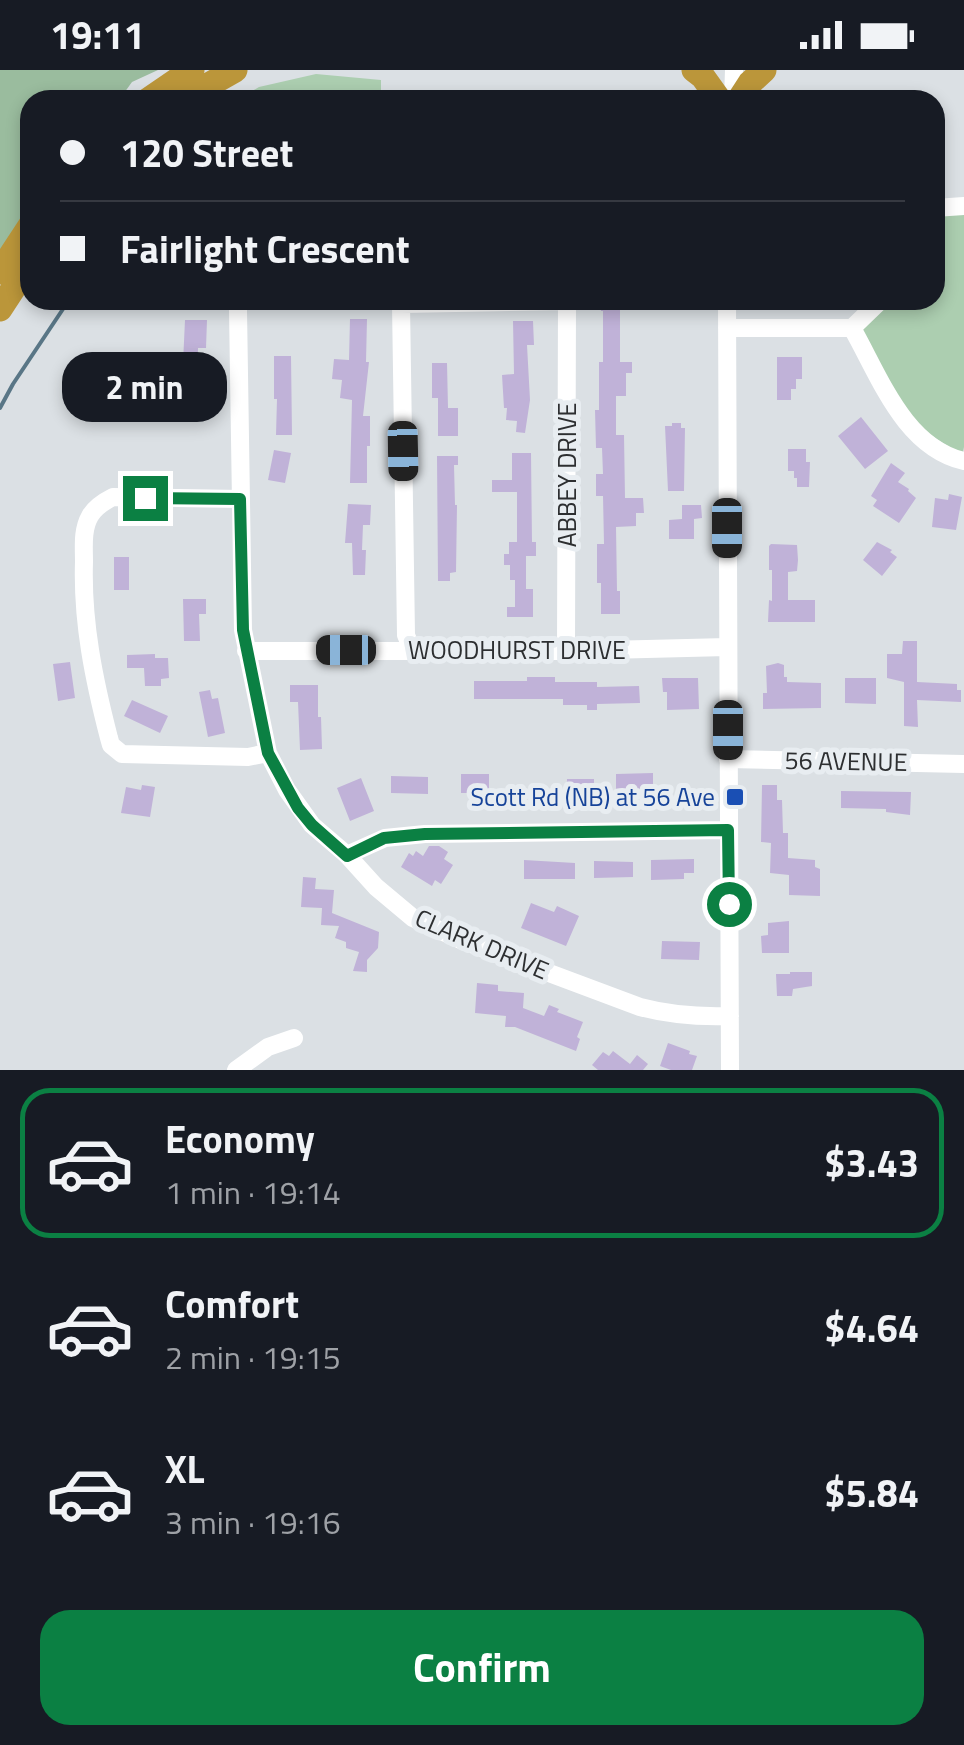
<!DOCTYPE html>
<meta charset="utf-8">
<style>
:root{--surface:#171b24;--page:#242831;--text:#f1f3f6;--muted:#9ea1a6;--line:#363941;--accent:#0b8043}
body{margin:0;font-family:"Titillium Web",sans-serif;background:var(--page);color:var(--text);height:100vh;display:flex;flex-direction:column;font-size:38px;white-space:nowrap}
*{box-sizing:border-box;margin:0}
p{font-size:32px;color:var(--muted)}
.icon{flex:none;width:55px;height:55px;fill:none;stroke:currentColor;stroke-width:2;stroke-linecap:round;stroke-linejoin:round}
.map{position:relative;height:1000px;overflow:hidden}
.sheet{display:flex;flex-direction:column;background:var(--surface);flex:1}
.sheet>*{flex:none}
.top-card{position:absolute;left:20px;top:20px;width:925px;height:220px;border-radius:30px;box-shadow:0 5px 15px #0003;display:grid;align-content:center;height:220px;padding:0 40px;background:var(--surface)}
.end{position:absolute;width:45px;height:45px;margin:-22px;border:12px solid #0b8043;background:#fff;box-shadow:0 0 0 5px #fff}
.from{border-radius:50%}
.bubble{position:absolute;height:70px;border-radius:30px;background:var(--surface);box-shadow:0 5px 15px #0003;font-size:32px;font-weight:700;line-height:70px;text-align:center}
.car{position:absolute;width:30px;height:60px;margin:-30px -15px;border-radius:12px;box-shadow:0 0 8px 2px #0007;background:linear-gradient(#222 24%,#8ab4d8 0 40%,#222 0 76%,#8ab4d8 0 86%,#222 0)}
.top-card b{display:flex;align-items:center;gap:35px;height:95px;font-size:38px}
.top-card b+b{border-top:2px solid var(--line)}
.top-card i{width:25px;height:25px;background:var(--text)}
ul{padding:18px 0 0;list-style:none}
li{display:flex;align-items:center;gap:30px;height:150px;margin:0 20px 15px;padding:0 20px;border:5px solid transparent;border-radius:30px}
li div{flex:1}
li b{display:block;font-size:38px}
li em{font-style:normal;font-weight:700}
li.on{border-color:var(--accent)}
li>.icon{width:90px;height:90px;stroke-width:1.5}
.primary-button{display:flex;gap:20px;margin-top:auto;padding:20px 40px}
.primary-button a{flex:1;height:115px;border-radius:30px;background:var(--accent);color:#fff;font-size:40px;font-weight:700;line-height:115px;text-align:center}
.status{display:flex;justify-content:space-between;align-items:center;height:70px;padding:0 50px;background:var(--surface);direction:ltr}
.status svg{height:28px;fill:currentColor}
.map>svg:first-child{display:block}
.green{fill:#acceb0}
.forest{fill:#9abc9e}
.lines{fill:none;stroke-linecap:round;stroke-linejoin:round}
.stream{stroke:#597686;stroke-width:4}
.building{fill:#c0b2d8}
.minor{stroke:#fff;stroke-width:18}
.highway{stroke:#bb963a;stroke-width:25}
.route{stroke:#0b8043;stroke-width:12}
.transit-dot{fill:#1a4fb4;stroke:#e8edf1;stroke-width:4}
.labels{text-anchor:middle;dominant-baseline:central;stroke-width:10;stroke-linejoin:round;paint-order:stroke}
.street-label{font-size:25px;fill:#2d2f31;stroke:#e8edf1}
.transit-label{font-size:25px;fill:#164399;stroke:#e8edf1;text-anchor:end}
</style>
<div class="status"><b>19:11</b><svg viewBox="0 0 49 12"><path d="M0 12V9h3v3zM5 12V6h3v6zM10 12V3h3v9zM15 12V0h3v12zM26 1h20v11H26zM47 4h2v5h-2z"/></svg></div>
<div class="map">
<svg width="964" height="1000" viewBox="0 0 964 1000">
<rect width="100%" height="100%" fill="#dbe0e4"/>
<!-- green -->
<path class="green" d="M316,4l65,6v20h-144l22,-13z
M964,140v237l-2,8 -52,-33 -52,-93 28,-29h49v-87z"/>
<!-- forest -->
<path class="forest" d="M0,0h158l-26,12 -13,18h-89v118l-30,41z"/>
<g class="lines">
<!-- stream -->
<path class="stream" d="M0,338l13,-24 56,-84"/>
</g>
<!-- building -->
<path class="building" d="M600,230h27l1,9 -8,1v52h12v11h-6v23h-10v39h8l1,63h18l1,15h-8v13l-20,1 1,64h3v23h-19v-31h-4v-39h7l-1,-48h-7v-22h7l-1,-26h-6l-1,-38h4v-48h4v-51h-2z
M350,249h17l-1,43h3l-6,54h7v30h-3v37h-17l2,-83 -12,-2 2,-18 -10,-1 2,-20 15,1z
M185,250h22l-1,28h-8l-1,47h-18v-32h4z
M513,251h20l1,24h-7l3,55 -5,33 -9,-1 1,-11 -11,-1 1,-12h-3l-2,-33 12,-1z
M274,286h17l1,79h-16l1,-36h-3z
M777,287h25v22h-6v10h-5v11h-14z
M432,293h15l1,45h10v28h-20v-38h-6z
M861,347l27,34 -23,18 -27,-33z
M672,353h9v5h4l-1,63h-16l-3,-65h7z
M788,379h18v13h4l-1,25h-12v-9h-3v-7h-6z
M274,380l17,3 -6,30 -17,-3z
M512,383h19l1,89h4v14h-10v33h7v28h-26v-10h8v-27h-5v-15h-6v-11h5v-12h8v-50h-25v-12h20z
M437,386h21v9h-4l1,40h2l-1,67 -6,1v8h-12z
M891,393l14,10 -7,9 11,7 -1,2 8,7 -17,25 -26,-17 4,-6 -6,-4z
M949,424l13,3 -6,33 -24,-3 3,-29 13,2z
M348,434l23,1 -1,20h-7l-1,25h4l-1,25h-12l-1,-32h-7z
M682,435h19l1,13 -8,1v20h-25v-19l13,-1z
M877,472l15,8 -2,2 7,5 -15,19 -19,-16z
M771,474l26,1 1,15 -1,11 -9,1v28h27v22h-47l1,-22 3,1v-31h-3v-24z
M114,487h15v33h-15z
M183,529h23v15h-7l1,27h-16z
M903,571h14v41l40,2v6h4v12l-44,-2 1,27 -14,-1v-44l-17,-4v-24h15z
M155,584v4h13l1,20 -8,1v7h-16l-1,-18h-17v-13z
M70,592l5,36 -17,3 -5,-37z
M778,593l6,2v12h3v5l34,1v25l-58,1v-16h4l-1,-27z
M527,607h28v5h42v5l42,-1 1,17 -43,1v6h-10v-5h-24v-6h-89v-18h53z
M662,608h36l1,31 -32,1v-18h-4z
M845,608h31v26l-31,-1z
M290,615h28v32h3l1,32 -22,1 -2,-48h-8z
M210,620l2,9 6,-1 7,35 -17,4 -9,-45z
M132,630l36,16 -8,17 -36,-17z
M653,703v18h-37v-17z
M461,704h28v19h-28z
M391,706l37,1v17l-37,-1z
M361,708l13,33 -24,10 -13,-33z
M567,709h27v19h-15v7h-13z
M142,715l13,2 -5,30 -29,-4 5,-26 15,3z
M762,715h15v15h5l1,33h5v25l27,2v7l5,2v27l-31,-1v-20l-19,-2 1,-30 -10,-1z
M841,721l70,1 -1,23 -24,-3v-3l-45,-1z
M429,776h10l9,6 -4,7 9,6 -12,19 -6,-4 -3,6 -31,-19 8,-14 4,3 3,-5 7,5z
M694,789v14h-10v6l-33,1v-20z
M524,790l51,3v16h-51z
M594,791l39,1v15l-39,1z
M303,807l13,1 -1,11 19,1 -2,23 47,19 -1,16 -11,12v12l-14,-1 6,-19 -13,-4v-6l-11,-4 4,-12 -18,-1 1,-17 -21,-1z
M531,833l23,9 3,-6 22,10 -13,30 -45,-18z
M789,851v32h-27l-1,-17 7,-1v-12z
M662,871l38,1 -1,18 -38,-1z
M790,902h22v14l-19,3 -1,7h-15l-1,-22h14z
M477,913l21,2v6l26,2 -1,15 21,8 5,-11 10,4 -2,3 26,10 -6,15 3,2 -4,12 -61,-24h-10l1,-11 -31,-3z
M668,973l22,8 -1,3 8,2 -5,14h-21l-11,-4z
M613,981l17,13 7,-9 11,9 -5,6h-45l-6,-5 11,-13 6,4z"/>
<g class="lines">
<!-- minor -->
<path class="minor" d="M733,30l1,-30
M935,138l29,-2
M727,230l3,770
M238,240l5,320 25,123 19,37 25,35 35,30 29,32 37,31 48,22 179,67c30,8 59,10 90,9
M727,258h125l29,-28
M852,258c28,49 52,119 112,133
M241,429l-128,-2c-10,5 -18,10 -23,19 -8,14 -6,31 -6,46 -2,60 10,118 25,176l2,7 11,9 126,3 20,-4
M412,580l-6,-15 -5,-331 166,-3
M246,581h320l161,-4
M566,581l1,-351
M728,689l236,5
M347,785l38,-17 40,-4 303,-4
M236,1000l32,-23 26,-9"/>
<!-- highway -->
<path class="highway" d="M694,0l9,7 15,21
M148,30l44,-30
M182,30l53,-30
M739,30l11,-17 14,-13
M0,202l30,-46
M0,239l30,-46"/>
</g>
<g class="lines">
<!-- route -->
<path class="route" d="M145,428l95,1 3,131 25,123 30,55 14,17 35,31 37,-18 41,-4 303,-4 1,74"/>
</g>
<!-- markers -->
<rect class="transit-dot" x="725" y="717" width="20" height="20" rx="5"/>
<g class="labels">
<!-- street labels -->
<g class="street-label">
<text transform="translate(567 405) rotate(-90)">ABBEY DRIVE</text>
<text x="517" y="580">WOODHURST DRIVE</text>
<text transform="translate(846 691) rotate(1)">56 AVENUE</text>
<text transform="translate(482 874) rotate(23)">CLARK DRIVE</text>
</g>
<!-- transit labels -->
<g class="transit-label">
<text x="715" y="727">Scott Rd (NB) at 56 Ave</text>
</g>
</g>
</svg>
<i class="end from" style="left:729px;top:834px"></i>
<i class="end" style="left:145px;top:428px"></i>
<div class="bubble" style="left:62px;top:282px;width:165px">2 min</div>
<i class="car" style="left:403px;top:381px;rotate:179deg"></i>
<i class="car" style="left:727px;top:458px;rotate:180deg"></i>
<i class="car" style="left:346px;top:580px;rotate:270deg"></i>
<i class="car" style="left:728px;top:660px;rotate:180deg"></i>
<div class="top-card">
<b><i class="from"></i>120 Street</b>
<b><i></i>Fairlight Crescent</b>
</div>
</div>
<section class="sheet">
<ul>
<li class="on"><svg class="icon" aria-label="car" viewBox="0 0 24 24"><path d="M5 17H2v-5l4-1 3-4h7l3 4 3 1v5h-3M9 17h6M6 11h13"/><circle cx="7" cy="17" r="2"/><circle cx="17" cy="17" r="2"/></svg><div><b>Economy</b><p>1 min · 19:14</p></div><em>$3.43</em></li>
<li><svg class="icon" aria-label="car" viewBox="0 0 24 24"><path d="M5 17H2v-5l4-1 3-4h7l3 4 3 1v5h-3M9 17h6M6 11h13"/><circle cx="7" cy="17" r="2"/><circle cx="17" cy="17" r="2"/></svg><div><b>Comfort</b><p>2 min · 19:15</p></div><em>$4.64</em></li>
<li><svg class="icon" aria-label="car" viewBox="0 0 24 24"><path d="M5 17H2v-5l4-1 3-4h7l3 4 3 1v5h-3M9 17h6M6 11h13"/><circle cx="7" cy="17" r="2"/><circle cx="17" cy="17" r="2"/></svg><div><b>XL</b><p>3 min · 19:16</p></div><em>$5.84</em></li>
</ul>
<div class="primary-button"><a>Confirm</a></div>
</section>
